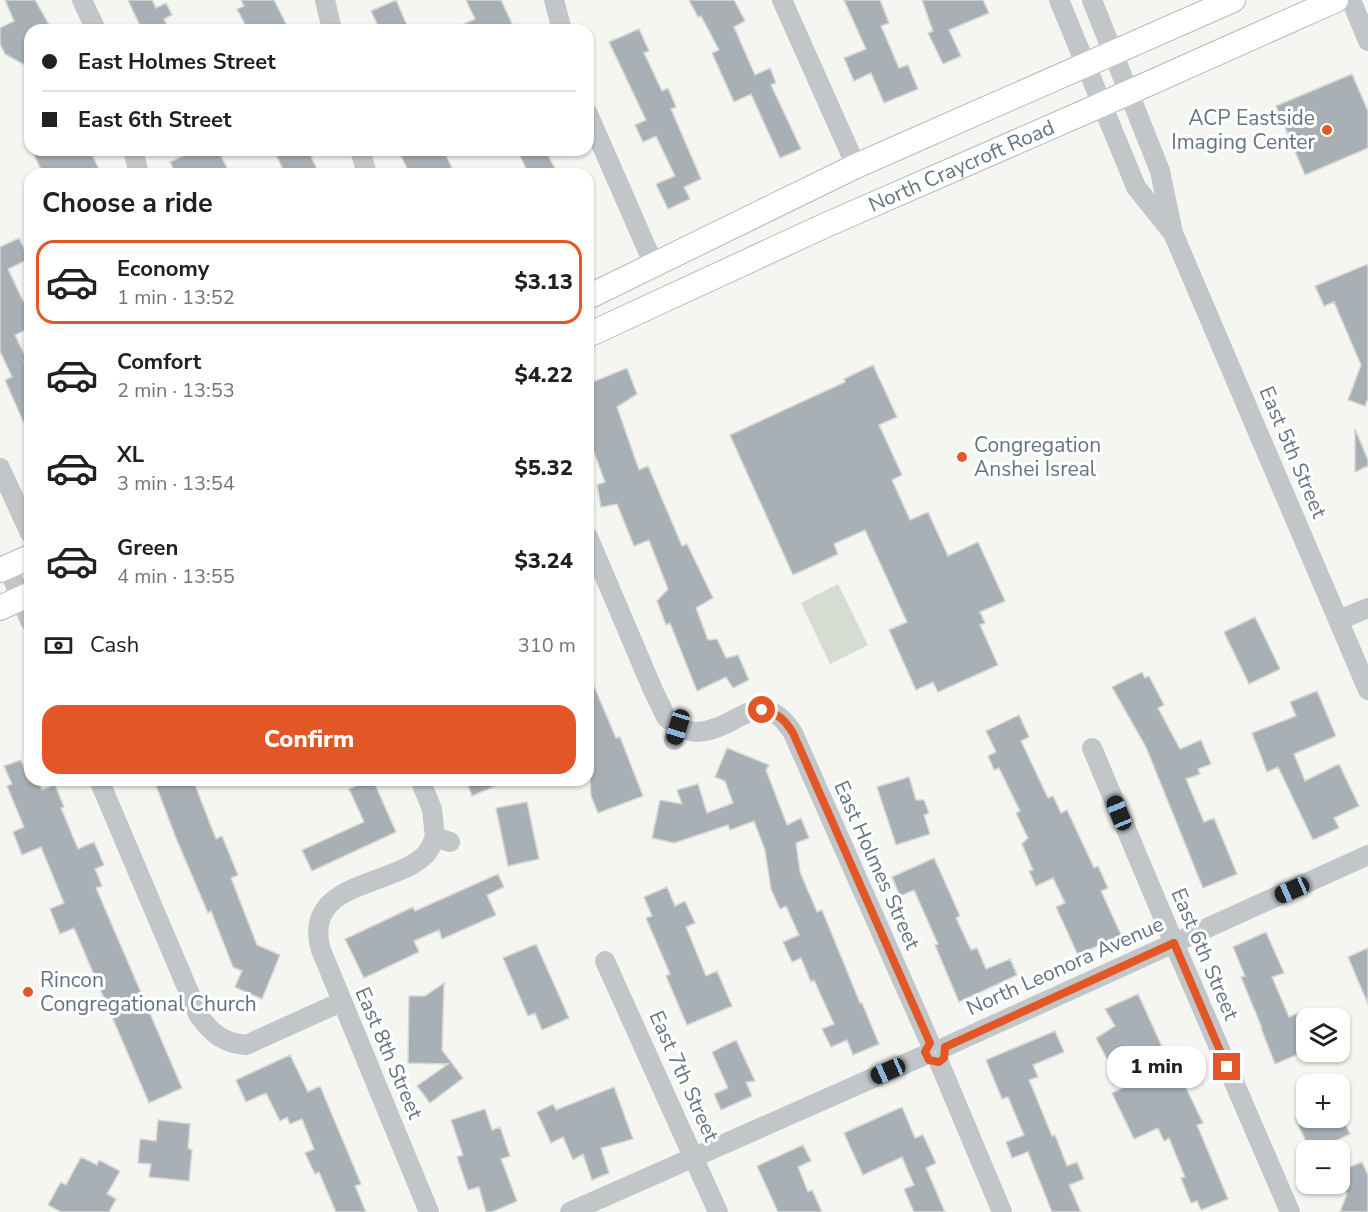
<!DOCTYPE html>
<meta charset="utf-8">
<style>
:root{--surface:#fff;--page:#f2f2f2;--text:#202124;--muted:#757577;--line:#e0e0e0;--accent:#e25725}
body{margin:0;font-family:"Nunito Sans",sans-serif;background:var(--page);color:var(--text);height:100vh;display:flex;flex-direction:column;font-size:22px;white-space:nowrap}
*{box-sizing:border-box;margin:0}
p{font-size:20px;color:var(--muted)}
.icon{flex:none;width:33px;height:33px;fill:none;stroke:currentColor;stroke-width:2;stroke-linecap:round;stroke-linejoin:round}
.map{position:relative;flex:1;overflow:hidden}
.side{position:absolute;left:24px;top:168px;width:570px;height:618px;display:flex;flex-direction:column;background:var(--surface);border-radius:18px;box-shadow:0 2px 4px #0004}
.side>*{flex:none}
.banner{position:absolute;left:24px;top:24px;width:570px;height:132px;border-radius:18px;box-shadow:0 2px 4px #0004;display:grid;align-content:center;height:132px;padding:0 18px;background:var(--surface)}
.fabs{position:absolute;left:1296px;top:1008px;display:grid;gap:12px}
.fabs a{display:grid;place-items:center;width:54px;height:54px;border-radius:12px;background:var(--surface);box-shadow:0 2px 4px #0004;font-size:30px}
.end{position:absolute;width:27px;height:27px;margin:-14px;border:8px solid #e25725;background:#fff;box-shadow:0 0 0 3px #fff}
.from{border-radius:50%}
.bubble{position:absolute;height:42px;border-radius:18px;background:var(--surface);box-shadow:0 2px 4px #0004;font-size:20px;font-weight:800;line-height:42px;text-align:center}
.car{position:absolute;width:18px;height:36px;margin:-18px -9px;border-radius:8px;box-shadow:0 0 4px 2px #0007;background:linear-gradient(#222 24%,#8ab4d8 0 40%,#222 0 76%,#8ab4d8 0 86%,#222 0)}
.banner b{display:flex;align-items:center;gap:21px;height:57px;font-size:22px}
.banner b+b{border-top:2px solid var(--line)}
.banner i{width:15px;height:15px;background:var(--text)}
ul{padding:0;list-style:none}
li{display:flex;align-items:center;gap:18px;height:84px;margin:0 12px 9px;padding:0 6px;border:3px solid transparent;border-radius:18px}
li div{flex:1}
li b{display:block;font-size:22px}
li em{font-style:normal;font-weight:800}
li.active{border-color:var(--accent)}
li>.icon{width:54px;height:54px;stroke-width:1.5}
h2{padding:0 18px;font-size:27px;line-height:72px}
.pay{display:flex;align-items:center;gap:15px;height:66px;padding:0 18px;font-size:22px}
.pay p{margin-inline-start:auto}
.cta{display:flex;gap:12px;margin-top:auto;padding:12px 18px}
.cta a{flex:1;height:69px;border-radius:18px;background:var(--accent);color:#fff;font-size:24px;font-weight:800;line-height:69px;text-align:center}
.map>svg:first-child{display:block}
.green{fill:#d6dcd2}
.building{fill:#a8b0b6;stroke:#d6d6d4;stroke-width:1.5}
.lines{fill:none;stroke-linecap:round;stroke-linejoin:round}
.major-casing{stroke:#b5b9bd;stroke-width:26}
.minor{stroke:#c2c6c9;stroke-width:20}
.major{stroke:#fff;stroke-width:24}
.route{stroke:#e25725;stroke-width:8}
.poi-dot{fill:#e25725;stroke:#fff;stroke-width:2}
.labels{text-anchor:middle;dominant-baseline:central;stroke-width:6;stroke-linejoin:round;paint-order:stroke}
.poi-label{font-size:21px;fill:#647482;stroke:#fff;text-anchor:start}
.street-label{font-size:21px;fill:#647482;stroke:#fff}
</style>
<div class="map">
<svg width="1368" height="1212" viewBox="0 0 1368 1212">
<rect width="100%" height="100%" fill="#f5f5f1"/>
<!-- green -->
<path class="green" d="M838,584l30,61 -38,19 -29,-61z"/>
<!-- building -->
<path class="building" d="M5,0h30l17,30h-22v38l-25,-14 -5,-10v-16l14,-7z
M128,0h24l4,8 10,-5 6,12 -8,4 5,11h-27z
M241,0h33l15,30h-41l-11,-21 7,-3z
M396,0l13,30h-29l-9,-19z
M466,0h35l14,30h-64l24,-11z
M689,0h45l11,21 -11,6 21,48 15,-7 6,15 -5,2 30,64 -21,9 -29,-64 -17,8 -22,-49 7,-3 -18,-34 -3,1z
M844,0h36l9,23 -8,3 18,42 9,-3 10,24 -34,14 -13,-30 -17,8 -10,-23 22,-9z
M922,0h61l6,13 -40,17 12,26 -18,8 -15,-31 5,-2z
M639,29l10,22 -5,2 18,38 6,-3 8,19 -5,2 30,70 -17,8 6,12 -22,10 -12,-25 19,-8 -19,-40 -13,6 -8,-17 11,-5 -37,-78z
M1352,74l16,37v37l-63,27 -29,-69z
M32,150h58l11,24h-58z
M196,150h22l9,18 -13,6h-38l-6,-12z
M274,150h34l11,24h-34z
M398,150h45l12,24h-45z
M517,150h28l13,24h-29z
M19,238l10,21 -21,10 15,32 7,-3v30l-15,7 12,25 -3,1 6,13v63l-25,-57 7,-3 -12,-26v-104z
M1368,264v134l-3,8 -17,-6 13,-35 -27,-63 -10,4 -9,-20z
M873,365l24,52 -18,8 23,50 -10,5 18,40 18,-8 20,44 30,-14 27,59 -25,11 5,11 -5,2 18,40 -60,27 -5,-10 -17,8 -27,-60 18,-8 -42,-92 -31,14 4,10 -45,21 -63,-140 115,-53 -1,-3z
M627,368l10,26 -20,13 22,63 9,-4 34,80 5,-2 26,54 -17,10 12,32 9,-1 9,19 12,-3 11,25 -16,8 -7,-11 -29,14 -27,-68 -4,2 -9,-24 11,-12 -19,-49 -15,6 -17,-42 -16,3 -4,-22 8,-3 -17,-47v-51z
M1355,429l13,31v6l-13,6z
M1255,617l25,52 -31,15 -25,-52z
M588,672l28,66 4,-1 23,59 -45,17 -7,-17 -3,-55z
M1142,672l3,6 4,-2 15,29 -6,3 22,41 21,-9 10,24 -13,5 2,5 -14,5 18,43 10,-4 23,56 -34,14 -57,-141 -34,-60z
M1317,691l19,45 -42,18 11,27 34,-17 20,42 -25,12 5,10 -26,12 -35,-73 -11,5 -15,-39 44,-17 -6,-14z
M1019,715l10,22 -8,4 27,57 5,-2 8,17 6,-3 27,58 4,-2 10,22 -7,3 20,44 -43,20 -22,-48 9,-4 -12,-25 -17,8 -7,-15 4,-1 -11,-26 6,-6 -12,-25 4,-2 -21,-43 -5,2 -6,-14 8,-4 -10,-21z
M727,748l42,17 -3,5 21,55 14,-7 8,20 -13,5 4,29 17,40 5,-2 38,93h2l17,41 -26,11 -6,-15 -16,7 -9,-18 12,-5 -20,-44 -3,2 -10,-24 -9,4 -9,-20 16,-7 -13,-29 -6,3 -9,-20 -6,-39 -11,-29 -24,9 -2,-5 -54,18 -22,-5 8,-38 22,4 -5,-14 21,-6 9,29 26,-10 -8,-22 -10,-4z
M21,760l4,10 5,-2v12h8l4,10 13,-5 9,22 -3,1 17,41 16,-7 10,23 -9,4 7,17 -6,2 86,200 -33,15 -75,-175 -14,6 -10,-25 14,-6 -23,-56 -19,8 -9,-23 11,-5 -17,-41 5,-2 -8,-18z
M909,777l7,23h8l5,13 -5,2 6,19 -34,11 -19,-58z
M154,780h39l23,59 6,-3 16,39 -7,3 26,67 23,10 -18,44 -27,-12 7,-16 -9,-4 -22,-56 -3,2 -32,-75z
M369,780h4l23,52 -84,39 -10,-21 62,-28 -15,-33z
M466,780h43l-37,16z
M527,802l12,57 -31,7 -12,-58z
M934,858l26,58 -4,2 15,32 6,-2 9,21 24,-10 7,16 -58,27 -24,-57 3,-1 -24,-54 -14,6 -8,-19z
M498,874l6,13 -17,8 9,20 -54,24 -3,-9 -25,11 5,11 -55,26 -19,-39 68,-32 2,4z
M667,887l8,19 10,-5 10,22 -9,4 20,49 11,-5 15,35 -45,19 -21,-49 4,-2 -24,-56 6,-2 -8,-19z
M1266,932l18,41 -12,4 17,40 9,-4 8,21v17l-31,13 -14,-36h1l-21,-51 4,-1 -12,-29z
M536,944l33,74 -27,12 -7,-17 -7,3 -25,-58z
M1368,948v56l-20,-47z
M444,983l-2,67 21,28 -33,25 -13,-17 31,-22 -40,-1 1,-67h16z
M1138,994l41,90 4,-2 20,41 -6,2 31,74 -27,11 -4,-9 -6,2 -10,-25 4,-1 -16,-39 -5,3 -6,-13 -24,11 -22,-46 26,-12 -13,-32 -18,10 -11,-21 19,-12 -10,-17z
M1055,1031l9,21 -31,13 5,12 -9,3 23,56 3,-1 12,31 10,-4 7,17 -15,6 12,27h-29l-24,-60 -16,6 -6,-16 18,-7 -16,-38 -6,2 -16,-39z
M736,1040l19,41 -9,1 6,14 -31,14 -7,-16 14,-6 -16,-36z
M290,1055l18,37 12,-6 41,98 -6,2 11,26h-30l-17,-40 -4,2 -10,-21 9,-4 -12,-30 -12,5 -3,-7 -7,4 -14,-28 -20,9 -10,-22z
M614,1087l19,52 -32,9 8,25 -17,7 -9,-26 -10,6 -10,-23 -12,6 -14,-31 16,-8 3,6z
M902,1107l13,31 8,-3 13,28 -10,5 19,44h-31l-10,-23 10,-4 -12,-28 -39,18 -19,-42z
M485,1109l7,21 8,-3 10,29 -9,3 16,42 -25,11h-6l-7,-25 -11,3 -11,-33 6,-2 -12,-35z
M1295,1118h47l8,16 -17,8 4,8h-27z
M158,1120l32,4 -2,24 4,2 -3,31 -40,-4 2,-13 -13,-1 2,-24 16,2z
M803,1145l8,16 -13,6 10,25 4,-2 10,22h-44l-21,-46z
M81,1157l16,8 2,-5 21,11 -13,23 9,5 -7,13h-48l-13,-7 13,-23 5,3z
M1362,1162l6,13v37h-28l7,-18 -7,-17v-6z"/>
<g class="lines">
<!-- major casing -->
<g class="major-casing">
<g id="major">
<path d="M588,297l268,-131 377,-166"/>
<path id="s1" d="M588,335l238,-110 259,-113 251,-112"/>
<path d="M0,570l30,-13"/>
<path d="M0,608l30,-14"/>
</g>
</g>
<!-- minor -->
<path class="minor" d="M82,0l14,30
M325,0l7,30
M554,0l8,30
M782,0l74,166
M1059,0l77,187 35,44
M1092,0l68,171 13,62 195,457
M1351,0l17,41
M588,114l66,151
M133,150l6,24
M360,150l7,24
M0,468l30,65
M588,537l65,153 13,27 12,10
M8,567l22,54
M1339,620l29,-12
M674,740l4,-13c6,2 12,5 19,5 39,-1 64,-50 96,1l137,310
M1092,748l82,195 116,269
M99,780l100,236c13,18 25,27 47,29l95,-43
M420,780l12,29 3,28
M605,961l113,251
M945,1047l423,-192
M939,1062l63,150
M429,1212l-108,-262c-20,-70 72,-62 105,-96 4,-5 7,-11 9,-17l15,5
M570,1212l355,-157"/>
<!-- major -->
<use href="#major" class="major"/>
</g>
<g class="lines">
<!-- route -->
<path class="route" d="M762,710c16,3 23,10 31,23l137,310 -5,9 4,8 10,2 5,-4 1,-11 229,-104 53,124"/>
</g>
<!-- markers -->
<g class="poi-dot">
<circle cx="1327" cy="130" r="6"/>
<circle cx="962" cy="457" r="6"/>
<circle cx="28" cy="992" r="6"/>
</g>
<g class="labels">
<!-- poi labels -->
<g class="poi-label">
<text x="1315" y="118" text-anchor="end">ACP Eastside<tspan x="1315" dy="24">Imaging Center</tspan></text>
<text x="974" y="445">Congregation<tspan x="974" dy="24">Anshei Isreal</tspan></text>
<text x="40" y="980">Rincon<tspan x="40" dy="24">Congregational Church</tspan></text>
</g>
<!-- street labels -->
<g class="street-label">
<text stroke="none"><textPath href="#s1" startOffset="410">North Craycroft Road</textPath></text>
<text transform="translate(1293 452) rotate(67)">East 5th Street</text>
<text transform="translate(877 865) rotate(66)">East Holmes Street</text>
<text transform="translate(1205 954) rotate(67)">East 6th Street</text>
<text transform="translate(1065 966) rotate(-24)">North Leonora Avenue</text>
<text transform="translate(389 1053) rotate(67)">East 8th Street</text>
<text transform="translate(684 1076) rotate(66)">East 7th Street</text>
</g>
</g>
</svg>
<div class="fabs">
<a><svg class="icon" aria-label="layers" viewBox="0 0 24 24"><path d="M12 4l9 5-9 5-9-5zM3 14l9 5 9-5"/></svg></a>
<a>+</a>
<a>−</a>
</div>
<i class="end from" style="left:762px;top:710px"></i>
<i class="end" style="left:1227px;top:1067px"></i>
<div class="bubble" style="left:1107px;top:1046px;width:99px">1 min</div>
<i class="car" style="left:678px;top:727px;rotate:197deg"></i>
<i class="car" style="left:1119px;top:813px;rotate:338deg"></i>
<i class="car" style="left:1292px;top:890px;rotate:246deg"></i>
<i class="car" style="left:888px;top:1071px;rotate:246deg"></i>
<div class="banner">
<b><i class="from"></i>East Holmes Street</b>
<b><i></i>East 6th Street</b>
</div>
<section class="side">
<h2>Choose a ride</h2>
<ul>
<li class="active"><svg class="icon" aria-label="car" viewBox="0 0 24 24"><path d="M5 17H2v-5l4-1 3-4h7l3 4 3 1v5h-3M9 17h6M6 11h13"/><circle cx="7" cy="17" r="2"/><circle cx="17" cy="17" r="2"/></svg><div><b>Economy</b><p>1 min · 13:52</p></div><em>$3.13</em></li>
<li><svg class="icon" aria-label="car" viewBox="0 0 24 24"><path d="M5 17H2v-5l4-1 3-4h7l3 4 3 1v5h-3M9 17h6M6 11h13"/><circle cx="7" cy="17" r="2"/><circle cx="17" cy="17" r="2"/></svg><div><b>Comfort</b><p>2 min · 13:53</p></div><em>$4.22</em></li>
<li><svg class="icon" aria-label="car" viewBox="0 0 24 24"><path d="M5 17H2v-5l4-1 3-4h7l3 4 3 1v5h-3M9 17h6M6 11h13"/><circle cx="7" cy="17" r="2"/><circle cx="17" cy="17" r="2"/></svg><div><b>XL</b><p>3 min · 13:54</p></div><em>$5.32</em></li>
<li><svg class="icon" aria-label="car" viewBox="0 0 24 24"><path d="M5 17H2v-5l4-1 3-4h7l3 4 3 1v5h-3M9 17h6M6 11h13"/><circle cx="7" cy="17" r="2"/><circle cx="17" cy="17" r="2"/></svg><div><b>Green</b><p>4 min · 13:55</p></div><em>$3.24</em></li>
</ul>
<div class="pay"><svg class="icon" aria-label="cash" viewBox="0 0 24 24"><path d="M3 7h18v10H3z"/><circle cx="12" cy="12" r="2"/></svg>Cash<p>310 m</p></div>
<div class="cta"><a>Confirm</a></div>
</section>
</div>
